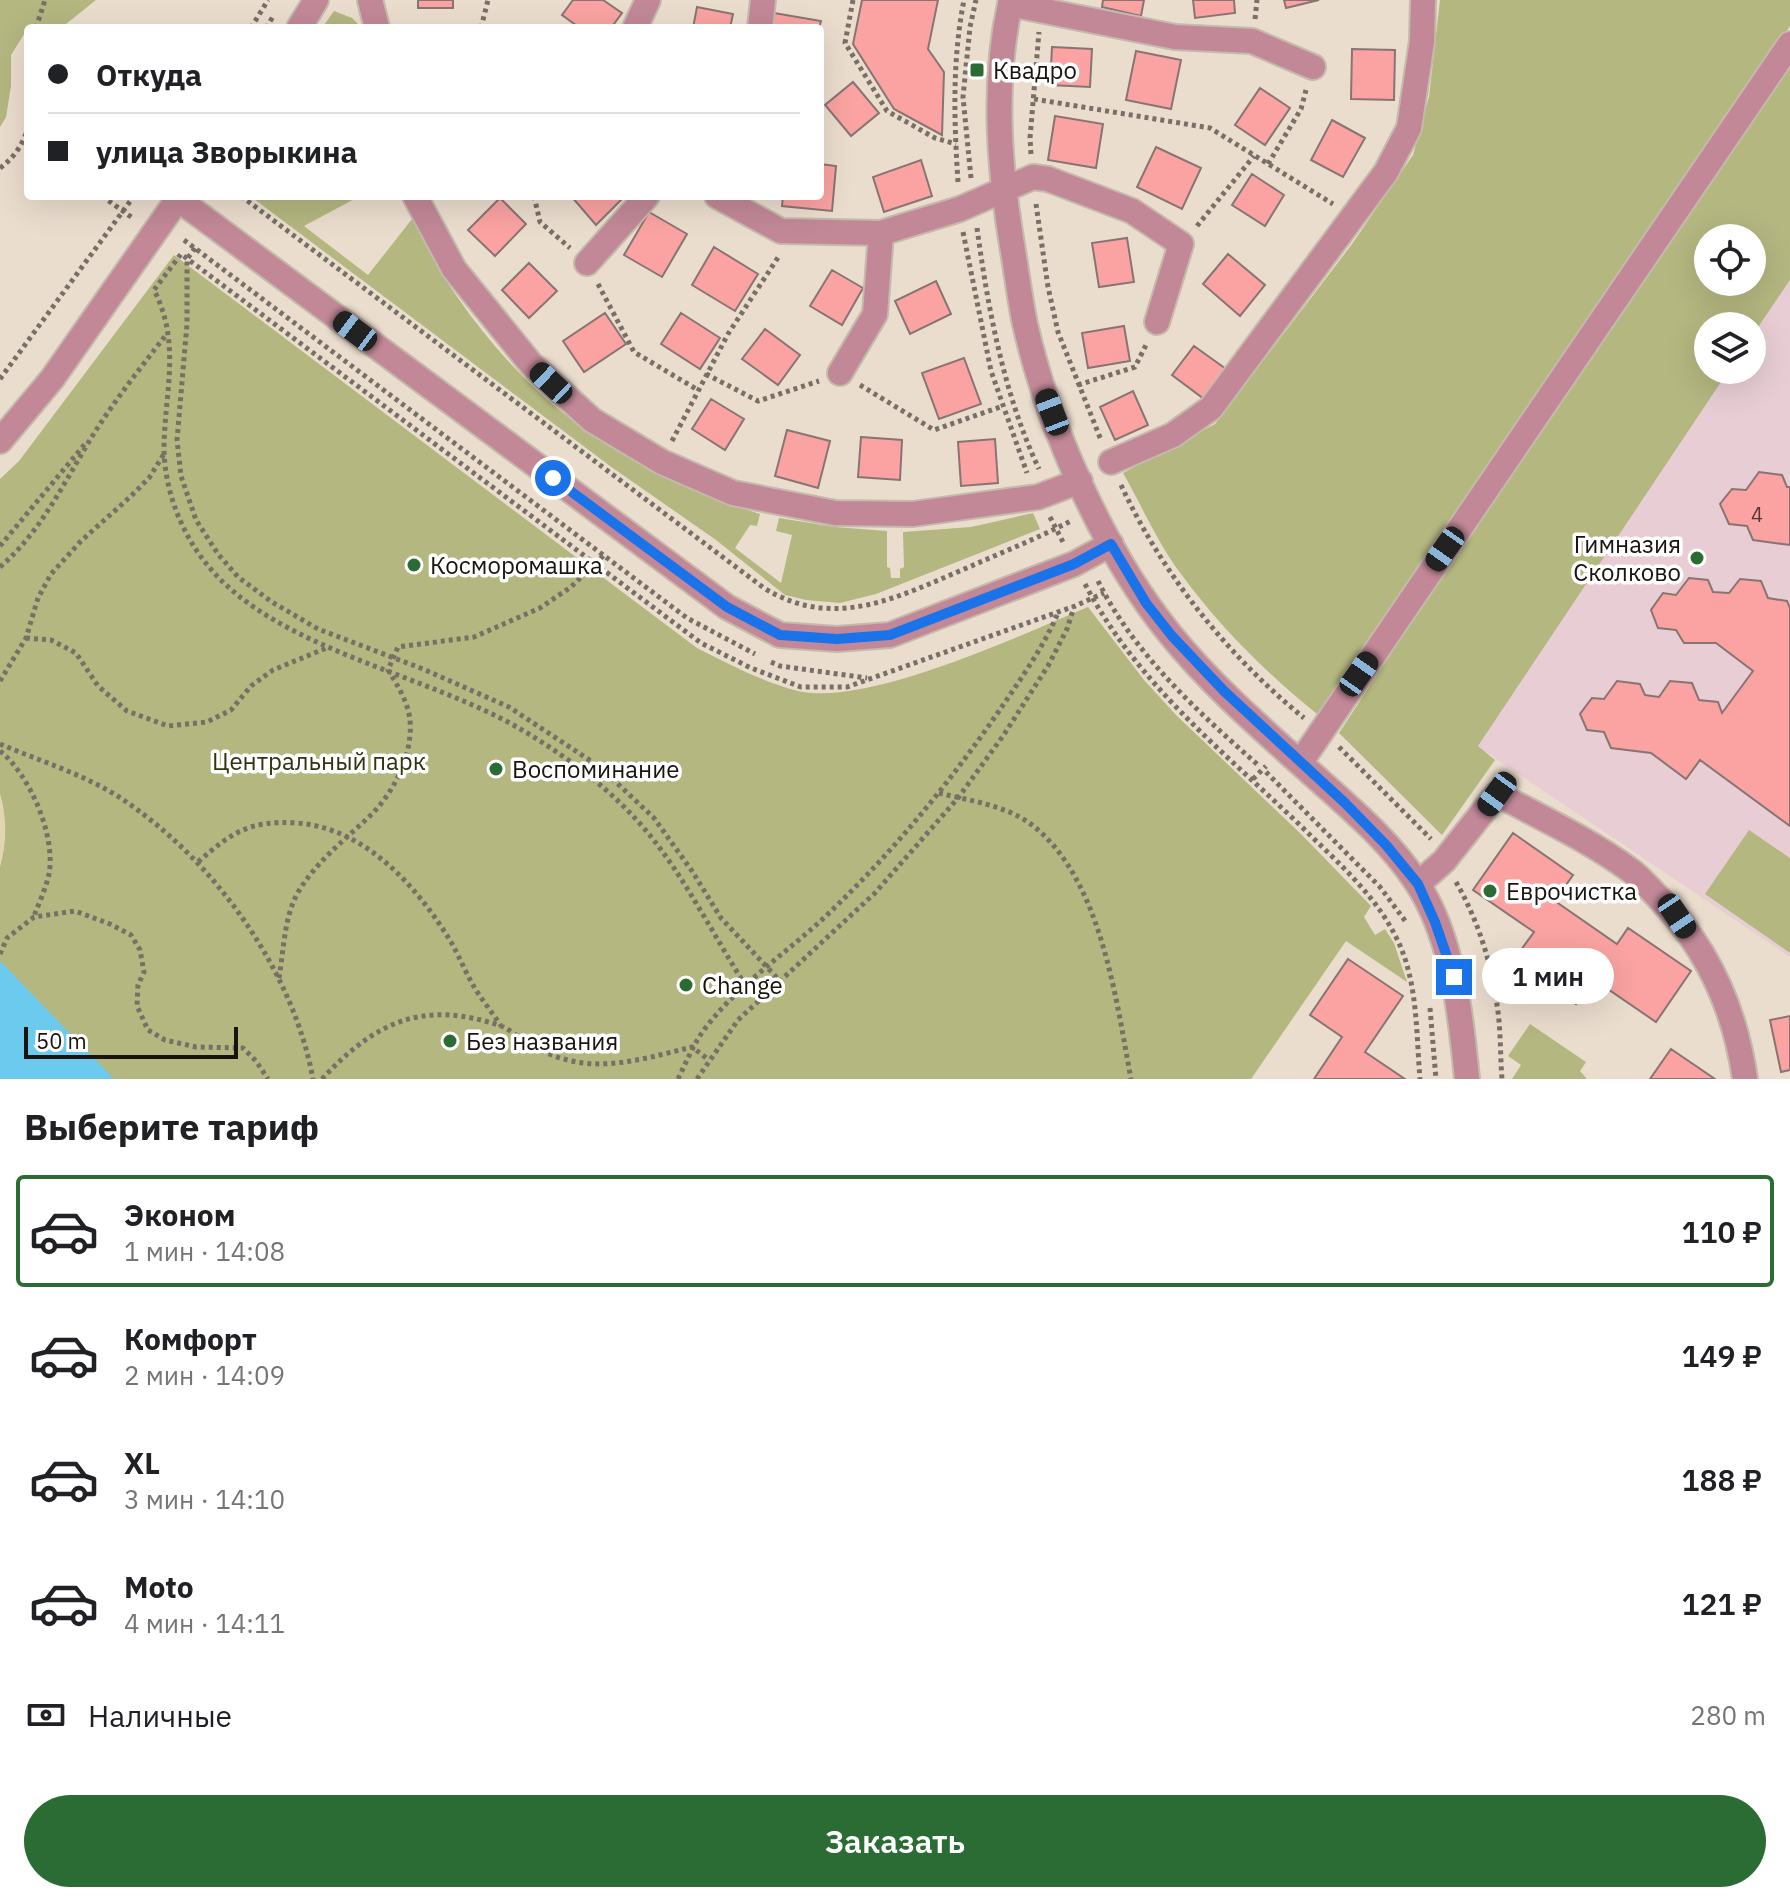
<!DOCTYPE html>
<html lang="ru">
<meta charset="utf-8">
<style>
:root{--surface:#fff;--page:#f6f6f6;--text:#202124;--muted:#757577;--line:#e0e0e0;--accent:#2b6b34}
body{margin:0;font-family:"IBM Plex Sans",sans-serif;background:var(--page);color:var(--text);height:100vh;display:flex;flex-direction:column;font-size:30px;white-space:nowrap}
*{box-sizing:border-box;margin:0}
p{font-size:26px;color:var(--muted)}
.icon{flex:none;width:44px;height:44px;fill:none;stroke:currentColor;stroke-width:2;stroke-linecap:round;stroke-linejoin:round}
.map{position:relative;height:1079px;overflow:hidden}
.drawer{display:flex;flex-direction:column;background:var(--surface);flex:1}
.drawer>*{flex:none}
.hud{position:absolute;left:24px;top:24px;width:800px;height:176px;border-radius:8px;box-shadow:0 8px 32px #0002;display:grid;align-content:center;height:176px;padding:0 24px;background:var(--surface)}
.controls{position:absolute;left:1694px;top:224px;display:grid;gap:16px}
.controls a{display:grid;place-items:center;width:72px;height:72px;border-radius:50%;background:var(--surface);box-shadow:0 8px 32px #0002;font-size:40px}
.scale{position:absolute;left:24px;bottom:20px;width:214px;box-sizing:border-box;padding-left:8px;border:4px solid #19140f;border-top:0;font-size:22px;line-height:28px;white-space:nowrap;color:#19140f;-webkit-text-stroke:6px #fff;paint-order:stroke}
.end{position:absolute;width:36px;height:36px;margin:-18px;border:10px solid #1a73e8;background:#fff;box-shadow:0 0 0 4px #fff}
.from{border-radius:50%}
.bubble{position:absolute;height:56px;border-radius:28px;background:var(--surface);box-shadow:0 8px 32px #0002;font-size:26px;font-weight:600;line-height:56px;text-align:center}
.car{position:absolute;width:24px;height:48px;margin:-24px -12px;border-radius:10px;box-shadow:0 0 6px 2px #0007;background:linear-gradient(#222 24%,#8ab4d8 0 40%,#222 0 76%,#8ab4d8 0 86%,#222 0)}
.hud b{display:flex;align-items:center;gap:28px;height:76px;font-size:30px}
.hud b+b{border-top:2px solid var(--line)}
.hud i{width:20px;height:20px;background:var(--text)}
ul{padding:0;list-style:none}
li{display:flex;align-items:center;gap:24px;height:112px;margin:0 16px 12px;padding:0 8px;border:4px solid transparent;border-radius:8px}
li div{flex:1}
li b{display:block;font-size:30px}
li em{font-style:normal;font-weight:600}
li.on{border-color:var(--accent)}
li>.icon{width:72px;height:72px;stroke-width:1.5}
h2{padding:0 24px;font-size:36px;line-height:96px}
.pay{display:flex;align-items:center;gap:20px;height:88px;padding:0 24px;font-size:30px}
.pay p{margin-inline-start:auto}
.primary-button{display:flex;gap:16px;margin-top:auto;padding:16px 24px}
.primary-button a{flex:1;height:92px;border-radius:48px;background:var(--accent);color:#fff;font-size:32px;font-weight:600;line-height:92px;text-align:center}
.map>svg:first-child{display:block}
.education{fill:#e8ced4}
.green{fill:#b4b780;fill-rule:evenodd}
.sand{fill:#e0d6b1}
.water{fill:#6bcaee}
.building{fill:#faa3a2;stroke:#897474;stroke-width:2}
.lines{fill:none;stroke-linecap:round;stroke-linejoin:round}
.minor-casing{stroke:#c5b9ac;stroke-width:28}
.path{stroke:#786f66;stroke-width:5;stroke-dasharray:4 4;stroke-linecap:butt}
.minor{stroke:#c28898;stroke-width:24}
.route{stroke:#1a73e8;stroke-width:10}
.poi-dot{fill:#2b6b34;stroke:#fff;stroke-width:3}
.labels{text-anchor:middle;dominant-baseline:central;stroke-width:7;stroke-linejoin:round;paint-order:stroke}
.number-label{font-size:20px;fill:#513834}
.poi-label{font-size:24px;fill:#19140f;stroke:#fff;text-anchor:start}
.park-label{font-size:24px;fill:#323310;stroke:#fff}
</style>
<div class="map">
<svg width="1790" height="1079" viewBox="0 0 1790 1079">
<rect width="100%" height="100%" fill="#ebddce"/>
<!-- education -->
<path class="education" d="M1790,280v677l-313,-211 252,-376h23v-34z"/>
<!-- green -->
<path class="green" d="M0,0h96l-35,28h-33l-17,27v31l-5,31 -6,10z
M1440,0h350v26l-432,635 -41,53c-51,-41 -97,-87 -136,-140 -23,-30 -39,-68 -58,-101l92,-49 137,-180 61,-89 16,-58z
M334,11l18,7 10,10h-40z
M1790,61v219l-38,56v-10h-44v44h21l-251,376 17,14 -53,75 -103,-102 77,-118zM1708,238h44v44h-44z
M250,196h110l-56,30 64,49 44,-56c15,26 28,55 46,79 78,112 172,176 302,216l-3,12 -7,-1 -15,23 46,35 11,-48 -16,-4 3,-13 56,9 52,4v36l3,1 1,10h9v-9l4,-2 -1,-35 68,-5 62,-14 7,16 -164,65 -36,9 -34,-3 -21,-5 -69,-55 -106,-74z
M174,255l523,393c32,16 65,34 101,43 69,16 223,-56 290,-84l56,73 33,36 125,119 69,71 -7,11 11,18 10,-6 9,14 13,39 -61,-41 -95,138h-1251v-600l19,-18z
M1749,830l41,28v95l-85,-59z
M1530,1024l56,38 -6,9 7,8h-75l9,-14 -13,-9z"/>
<!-- sand -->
<path class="sand" d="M0,793c7,26 7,49 0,74z"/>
<!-- water -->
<path class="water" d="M0,961l114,118h-114z"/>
<!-- building -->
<path class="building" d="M418,0h35v8h-35z
M573,0h30l19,13 -11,15h-31l-18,-13z
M862,0h76l-10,49 16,23 -2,63 -48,-26 -41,-65z
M1103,0h41l-3,16 -39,-9z
M1193,0h41l1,13 -40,5z
M1284,0h35l-33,8z
M697,7l36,7 -3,14h-37z
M774,13l47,8 -2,7h-48z
M522,25v3h-39v-2z
M1052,47l40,2 -2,38 -40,-2z
M1352,49l43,1 -1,50 -43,-1z
M1136,51l45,9 -10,49 -45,-9z
M853,82l26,31 -28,23 -26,-31z
M1260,88l30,20 -25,37 -30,-20z
M1055,116l48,8 -7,44 -48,-8z
M1332,120l33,18 -22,39 -32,-17z
M1156,147l45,21 -19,41 -45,-22z
M921,160l11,36 -48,16 -11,-35z
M820,164l16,2 -4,45 -50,-5 1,-10h37z
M1252,174l32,21 -19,31 -33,-21z
M571,196h54l-29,29z
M500,198l26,26 -31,32 -27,-26z
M649,212l38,22 -25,43 -38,-22z
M1127,238l7,44 -35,5 -7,-44z
M714,247l44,27 -23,37 -43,-26z
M1228,254l37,31 -25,31 -37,-32z
M529,263l28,28 -28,27 -27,-28z
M832,270l31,18 -21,37 -32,-19z
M936,281l15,33 -41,20 -15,-33z
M605,313l21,31 -42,28 -21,-31z
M681,313l39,25 -20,31 -39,-25z
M1124,326l6,35 -42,7 -6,-35z
M765,329l35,26 -22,30 -36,-26z
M1194,346l32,23 -22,30 -32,-24z
M964,358l17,46 -42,15 -17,-46z
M1133,391l15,34 -33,15 -15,-33z
M711,399l33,20 -19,31 -33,-21z
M787,430l43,11 -12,47 -43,-12z
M861,437l41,3 -2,40 -42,-3z
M995,439l3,44 -37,3 -3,-44z
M1759,472l23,3 5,12h3v58l-37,-5 -6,-14 -18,-2 -9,-20 12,-15 14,1z
M1689,578l19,2 5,12 16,1 11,-14 21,2 7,17 19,3 3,7v218l-90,-66 -14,19 -35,-26 -40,-5 -7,-16 -17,-2 -7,-16 12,-16 12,1 13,-18 23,3 5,11 14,2 11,-16 22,2 7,17 19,2 4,11 31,-42 -37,-28h-32l-8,-13 -18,-2 -7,-18 12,-17 13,2z
M1513,833l60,42 -18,26 62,43 11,-16 63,43 -35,51 -63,-43 -17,25 -63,-43 21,-29 -61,-42z
M1348,959l55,37 -38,56 40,27h-91l28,-42 -32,-22z
M1790,1016v54l-9,2 -11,-52z
M1671,1049l44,30h-65z"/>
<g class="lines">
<!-- minor casing -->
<g class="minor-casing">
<path id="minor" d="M370,0l7,28
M1011,0c-19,82 -12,168 2,251 4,24 7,49 12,73 23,102 79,229 145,310 41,51 93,96 141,139 37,33 79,68 106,110 36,55 44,133 50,196
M1010,4l165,33 77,4 61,26
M299,28l17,-28
M635,28l13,-28
M760,28l3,-28
M415,196l39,73 77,95 61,56 70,42 71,31 102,20 78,1 125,-17 42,-16
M717,196l64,35 100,2 79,-24 73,-32 15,2 84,32 49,33 -24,78
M178,199l549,408 53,28 57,4 53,-4 184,-71 37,-20
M587,263l60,-67
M840,373l35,-59 6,-81
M0,441l52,-62 128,-183
M1111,462l62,-27 38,-27 175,-236 23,-44 13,-87 1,-41
M1300,763l490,-719
M1418,884l26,-23 53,-67c45,24 92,46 133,76 10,7 18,17 26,25 51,51 79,114 89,184"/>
</g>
<!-- path -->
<path class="path" d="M853,0l-8,43 42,68 48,27 21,6
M1255,19l2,-19
M36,28l9,-28
M251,28l17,-28
M266,28l8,-13
M481,28l7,-28
M1034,99l176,29 123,76
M1031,154l-1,-16 9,-106
M1268,164l33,-55 5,-19
M0,168c14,-10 23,-24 28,-40
M971,178l-8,-81 7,-70 6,-27
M958,182c-4,-62 -6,-121 6,-182
M102,196l32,23
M241,196l523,392c71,44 136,8 205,-21 34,-15 69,-29 102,-46
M534,196l6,26 30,26
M1036,204l12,83 10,45 43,108
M1197,226l57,-70
M977,228c11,81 27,167 62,241
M963,232l28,139 36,102
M184,240l503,378 68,36
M195,248l-8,11v65l-10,116 4,36 15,44 22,34 20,23 34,25 46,27 105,40 86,38 91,60 54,51 38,53 29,47 58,62
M598,284l36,68 64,38
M706,374l52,27 61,-20
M0,379l134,-183
M860,385l74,45 69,-24
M1078,385l57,-18 12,-24
M672,441l56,-107 51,-78
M1121,485c42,90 106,170 183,233
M1050,517l14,27
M0,546l85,-102
M0,567c42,-36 64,-85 93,-132 22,-35 48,-68 73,-100
M1098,581c36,73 100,131 160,184
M1085,584c53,101 137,166 217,243 34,34 72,66 94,110 22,43 20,95 24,142
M26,638l25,2 25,13 22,33 29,25 41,15 39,-4 24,-12 20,-24 22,-16 56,-23
M771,662l9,4 87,12
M0,681l26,-43 12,-40 13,-24 30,-33 48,-43 20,-20 15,-24
M0,744c40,17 86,31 122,55 92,61 171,171 191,280
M1339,747l92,92
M0,751c30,24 56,85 49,123 -3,14 -10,29 -15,42
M1266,772l114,115 26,35
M1253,779l13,-13
M939,793c31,8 67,12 93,32 69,53 84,174 99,254
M198,862c34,-30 52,-42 99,-39 68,5 120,63 154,119 8,14 14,29 22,43 8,14 19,27 28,41
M1456,882c21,36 36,82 41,123 4,24 3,49 5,74
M0,954l7,-16 27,-21 41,-6 35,13 21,11 9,15 4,22 -6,13 -1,21 11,24 17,10 31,7 47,1 13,13 12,18
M279,978c5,-29 5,-64 21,-89 19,-30 47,-51 72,-75 23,-24 41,-60 38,-94 -2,-18 -13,-36 -22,-50l10,-23 76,-10 66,-29 31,-21 33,-32
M746,986c-37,-57 -67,-122 -114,-171 -31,-33 -71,-62 -110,-85 -94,-56 -243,-79 -313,-163 -27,-32 -44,-75 -45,-117 0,-56 18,-105 -10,-160l27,-36 520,389 50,25 50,19h46l228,-81 29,-13
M1430,1008l6,71
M322,1079c53,-57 101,-80 179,-53 8,3 14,9 21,13 15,10 31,18 50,22 38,9 83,-5 120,-14l17,13
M678,1079c9,-18 16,-37 29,-53 33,-43 81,-74 120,-111 65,-62 121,-130 172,-204 21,-31 44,-63 59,-98
M697,1079l41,-59 137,-127 83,-95 45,-62 45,-70 19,-37 7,-22"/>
<!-- minor -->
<use href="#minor" class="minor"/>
</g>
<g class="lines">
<!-- route -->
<path class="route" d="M553,478l174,129 53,28 57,4 53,-4 184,-71 37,-20 35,59 26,33 52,55 121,112 41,42 32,39 17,38 19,55"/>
</g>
<!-- markers -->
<g class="poi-dot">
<rect x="969" y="62" width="16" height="16" rx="4"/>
<circle cx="1697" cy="558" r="8"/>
<circle cx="414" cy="565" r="8"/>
<circle cx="496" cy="769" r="8"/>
<circle cx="1490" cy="891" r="8"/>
<circle cx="686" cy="985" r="8"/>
<circle cx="450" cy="1041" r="8"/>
</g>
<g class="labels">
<!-- number labels -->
<g class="number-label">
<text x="1757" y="514">4</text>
</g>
<!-- poi labels -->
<g class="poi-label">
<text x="993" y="70">Квадро</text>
<text x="1681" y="544" text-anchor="end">Гимназия<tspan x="1681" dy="28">Сколково</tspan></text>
<text x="430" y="565">Косморомашка</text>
<text x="512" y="769">Воспоминание</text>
<text x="1506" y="891">Еврочистка</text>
<text x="702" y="985">Change</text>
<text x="466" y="1041">Без названия</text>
</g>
<!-- park labels -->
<g class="park-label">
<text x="319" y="761">Центральный парк</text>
</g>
</g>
</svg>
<div class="controls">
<a><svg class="icon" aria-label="locate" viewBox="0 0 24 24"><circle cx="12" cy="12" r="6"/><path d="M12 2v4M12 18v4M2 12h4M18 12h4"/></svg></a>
<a><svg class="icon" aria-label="layers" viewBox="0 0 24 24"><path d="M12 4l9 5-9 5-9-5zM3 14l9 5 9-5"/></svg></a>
</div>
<div class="scale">50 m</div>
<i class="end from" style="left:553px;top:478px"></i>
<i class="end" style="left:1454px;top:977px"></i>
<div class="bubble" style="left:1482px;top:948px;width:132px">1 мин</div>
<i class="car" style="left:355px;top:331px;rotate:307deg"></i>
<i class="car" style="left:551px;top:383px;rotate:313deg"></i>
<i class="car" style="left:1052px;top:412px;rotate:339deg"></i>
<i class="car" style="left:1445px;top:549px;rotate:215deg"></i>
<i class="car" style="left:1359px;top:674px;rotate:35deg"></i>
<i class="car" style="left:1497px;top:794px;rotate:216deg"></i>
<i class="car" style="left:1677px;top:916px;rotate:146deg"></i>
<div class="hud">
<b><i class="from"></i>Откуда</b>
<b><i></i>улица Зворыкина</b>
</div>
</div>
<section class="drawer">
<h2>Выберите тариф</h2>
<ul>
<li class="on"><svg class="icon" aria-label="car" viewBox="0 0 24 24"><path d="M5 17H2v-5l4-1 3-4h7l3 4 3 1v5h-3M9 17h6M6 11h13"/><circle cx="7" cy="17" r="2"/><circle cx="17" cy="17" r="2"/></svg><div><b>Эконом</b><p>1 мин · 14:08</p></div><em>110 ₽</em></li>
<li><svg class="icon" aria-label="car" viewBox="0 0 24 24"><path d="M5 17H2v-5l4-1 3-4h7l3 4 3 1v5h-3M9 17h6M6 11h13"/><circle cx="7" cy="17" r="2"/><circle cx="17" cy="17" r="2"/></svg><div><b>Комфорт</b><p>2 мин · 14:09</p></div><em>149 ₽</em></li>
<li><svg class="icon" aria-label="car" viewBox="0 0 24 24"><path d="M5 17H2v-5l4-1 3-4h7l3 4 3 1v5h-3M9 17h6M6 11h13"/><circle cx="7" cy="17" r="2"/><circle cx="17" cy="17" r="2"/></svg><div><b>XL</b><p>3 мин · 14:10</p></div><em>188 ₽</em></li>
<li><svg class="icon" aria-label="car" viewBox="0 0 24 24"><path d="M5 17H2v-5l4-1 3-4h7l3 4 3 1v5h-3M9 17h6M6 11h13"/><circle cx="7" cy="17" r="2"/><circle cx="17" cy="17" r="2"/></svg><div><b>Moto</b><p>4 мин · 14:11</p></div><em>121 ₽</em></li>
</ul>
<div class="pay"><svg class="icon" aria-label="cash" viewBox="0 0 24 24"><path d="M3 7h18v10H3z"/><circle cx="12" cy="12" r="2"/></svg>Наличные<p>280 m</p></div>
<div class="primary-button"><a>Заказать</a></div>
</section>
